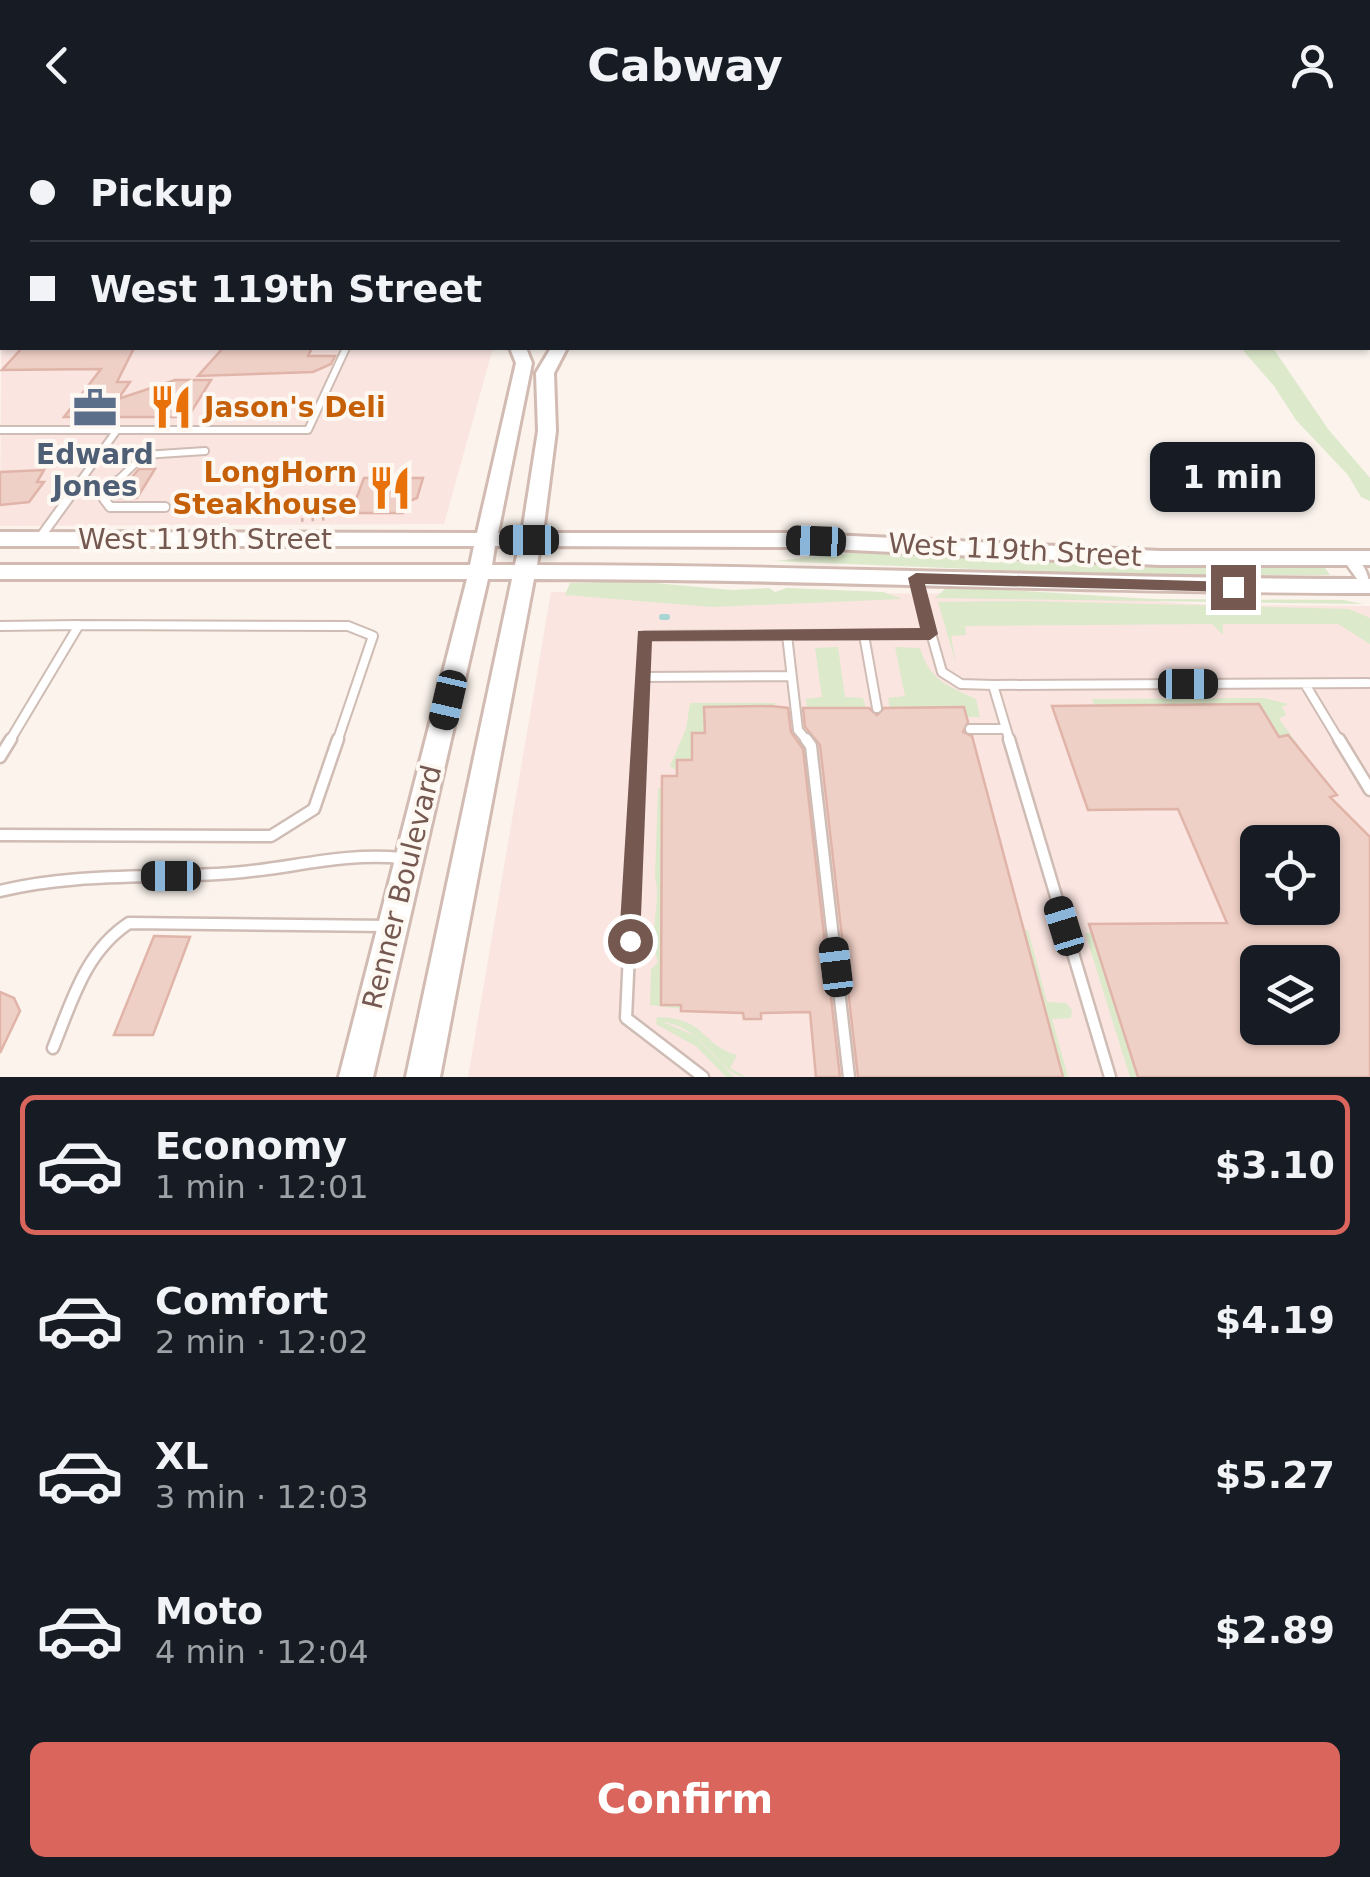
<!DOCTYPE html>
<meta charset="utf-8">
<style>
:root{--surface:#171b24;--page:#20242c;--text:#f1f3f6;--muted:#9ea1a6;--line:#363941;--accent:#da655d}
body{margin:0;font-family:"DejaVu Sans",sans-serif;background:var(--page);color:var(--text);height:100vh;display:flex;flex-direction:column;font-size:38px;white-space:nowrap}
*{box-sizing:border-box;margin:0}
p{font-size:32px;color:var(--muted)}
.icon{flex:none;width:55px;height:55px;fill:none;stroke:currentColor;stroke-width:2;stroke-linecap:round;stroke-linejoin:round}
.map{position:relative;height:947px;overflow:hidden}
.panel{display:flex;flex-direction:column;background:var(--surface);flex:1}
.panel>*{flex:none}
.guide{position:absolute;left:0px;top:0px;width:1370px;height:220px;box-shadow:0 2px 8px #0004;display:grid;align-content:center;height:220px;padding:0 30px;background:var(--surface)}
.fabs{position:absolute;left:1240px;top:695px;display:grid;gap:20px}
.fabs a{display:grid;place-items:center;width:100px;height:100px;border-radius:15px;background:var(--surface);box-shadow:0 2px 8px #0004;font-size:50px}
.end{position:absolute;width:45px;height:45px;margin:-22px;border:12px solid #755850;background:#fff;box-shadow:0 0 0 5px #fff}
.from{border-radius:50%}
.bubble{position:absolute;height:70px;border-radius:15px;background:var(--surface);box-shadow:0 2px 8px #0004;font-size:32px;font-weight:800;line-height:70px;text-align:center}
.car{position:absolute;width:30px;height:60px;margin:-30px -15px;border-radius:12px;box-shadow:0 0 8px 2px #0007;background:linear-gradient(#222 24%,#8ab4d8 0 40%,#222 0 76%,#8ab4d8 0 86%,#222 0)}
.guide b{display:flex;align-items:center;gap:35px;height:95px;font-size:38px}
.guide b+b{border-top:2px solid var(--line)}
.guide i{width:25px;height:25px;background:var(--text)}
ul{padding:18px 0 0;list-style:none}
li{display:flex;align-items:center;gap:30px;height:140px;margin:0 20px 15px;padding:0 10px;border:5px solid transparent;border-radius:15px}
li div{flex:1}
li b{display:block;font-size:38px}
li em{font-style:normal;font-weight:800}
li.active{border-color:var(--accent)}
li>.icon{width:90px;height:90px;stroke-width:1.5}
.primary-button{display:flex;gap:20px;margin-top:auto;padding:20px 30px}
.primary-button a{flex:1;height:115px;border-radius:15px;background:var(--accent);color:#fff;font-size:40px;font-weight:800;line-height:115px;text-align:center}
header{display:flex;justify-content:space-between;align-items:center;height:130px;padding:0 30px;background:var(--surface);font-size:45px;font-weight:800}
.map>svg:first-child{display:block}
.commercial{fill:#fae5e1;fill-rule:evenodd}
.green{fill:#dce9cb}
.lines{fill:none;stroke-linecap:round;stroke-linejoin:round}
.stream{stroke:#a9d5d5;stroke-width:6}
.building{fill:#efd0c6;stroke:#e0b4a8;stroke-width:2.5;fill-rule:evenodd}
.service-far3-casing{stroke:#cfbcb4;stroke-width:8}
.service-far2-casing{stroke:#cfbcb4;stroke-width:10}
.service-far1-casing{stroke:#cfbcb4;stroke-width:12}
.service-casing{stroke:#cfbcb4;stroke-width:15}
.minor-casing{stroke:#cfbcb4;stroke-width:5}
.tertiary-casing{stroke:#cfbcb4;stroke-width:5}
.secondary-casing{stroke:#d2bbb2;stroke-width:6}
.motorway-casing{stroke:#d8d0ce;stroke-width:5}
.path{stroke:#d4b2a8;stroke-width:4;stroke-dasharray:2.5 8;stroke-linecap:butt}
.service-far3{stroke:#fff;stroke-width:5}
.service-far2{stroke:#fff;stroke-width:6}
.service-far1{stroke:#fff;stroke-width:8}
.service{stroke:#fff;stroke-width:10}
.minor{fill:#fff;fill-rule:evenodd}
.tertiary{fill:#fff;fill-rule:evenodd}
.secondary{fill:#fff;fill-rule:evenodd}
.motorway{fill:#f0b0a9;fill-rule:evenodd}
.rail-casing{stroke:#b4aac6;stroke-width:6}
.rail{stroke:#fef8f3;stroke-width:4;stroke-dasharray:11;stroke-linecap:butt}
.route{fill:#755850}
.labels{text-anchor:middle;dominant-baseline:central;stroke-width:8;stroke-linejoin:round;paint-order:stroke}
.food-label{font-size:28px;font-weight:bold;fill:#c56008;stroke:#fef8f3;text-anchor:start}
.service-label{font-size:28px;font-weight:bold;fill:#4e5e75;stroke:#fef8f3}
.street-label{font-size:28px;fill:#755850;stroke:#fef8f3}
</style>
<header><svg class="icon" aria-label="back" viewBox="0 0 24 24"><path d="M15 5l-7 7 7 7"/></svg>Cabway<svg class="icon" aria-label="person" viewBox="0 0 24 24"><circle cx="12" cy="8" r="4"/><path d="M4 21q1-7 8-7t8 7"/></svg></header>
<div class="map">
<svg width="1370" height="947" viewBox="0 0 1370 947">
<rect width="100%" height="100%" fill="#fbf3ec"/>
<!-- commercial -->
<path class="commercial" d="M2,115v103h491l-49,176 -444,2z
M551,462l491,2 170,11 158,1v471h-902zM1258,712h64v66h-64zM1258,832h64v66h-64z"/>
<!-- green -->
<path class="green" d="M1241,218h32l55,81 42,49v23l-9,-4 -13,-22 -52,-55 -22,-34z
M880,420l272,15h171l7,10h-208l-348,-14z
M633,451l99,9 37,-2 6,4 12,-4 96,4 19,7 -190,8 -147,-12 5,-12z
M961,457l191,12 191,1 20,4 -428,-6 10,-9z
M1024,471l325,8 21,9v26l-32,-20h-115v11l-11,-11 -247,2 1,9 -15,1 5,28 -18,-62z
M838,517l7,50 18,1 3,10h-59l-1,-9 16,-2 -7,-49z
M895,517l25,1c10,33 27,37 56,51l4,18h-13l-3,-10 -74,1 -2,-10 17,-2z
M1264,568l24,6 -6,3 4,8 -7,4 44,59 -18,4 -57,-78 -154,1 -2,-6z
M690,573h85l2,17 -6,-14 -66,1v26h-13v27l-15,11 -7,-5 16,-37z
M658,658h19l-15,2 -1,214 20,1 1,4 -32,-4 1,-36 7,-7c-11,-28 4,-59 -3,-85z
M1024,800h4l19,72 19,1 6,7 -1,8 -19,1 16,58h-5z
M1085,803h7l46,144h-8z
M657,887c50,1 44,28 80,38l-7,13 16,9c-26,0 -40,-50 -83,-55l32,14 39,41h-8l-29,-30 -41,-23z"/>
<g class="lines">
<!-- stream -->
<path class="stream" d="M662,487h5"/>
</g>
<!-- building -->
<path class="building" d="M22,218h112l-17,34h13l-12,17 57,-19h36l-23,37h-124l37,-48 -99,1z
M223,218h89l-4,8h27l-4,8 -18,8 -115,4z
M139,339h16l-18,29h-23z
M44,340l-7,12h7l-15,20 -29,3v-33z
M364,348h59l-6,20 -10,4 -4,11h-52z
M1259,574l20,33 9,-2 49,60 -7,2 40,40v240h-232l-49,-153 138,-1 -49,-114 -90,1 -36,-104zM1258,712h64v66h-64zM1258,832h64v66h-64z
M771,576l17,2 3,24 12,17 37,328h-24l-6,-65 -49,1v6h-17l-1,-6 -62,-2v-6h-20l1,-229h15v-16h15v-27h13l-1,-26z
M964,577l4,15 -5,10 9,4 91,341h-205l-38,-332 -15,-18 -2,-19h66l8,7 7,-7z
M154,806l36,1 -37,98h-39z
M0,862l14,6 6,13 -20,42z"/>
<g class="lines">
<!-- service-far3 casing -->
<g class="service-far3-casing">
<path id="service-far3" d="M298,0l5,2
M392,0l8,2
M359,2l10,-2"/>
</g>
<!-- service-far2 casing -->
<g class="service-far2-casing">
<path id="service-far2" d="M0,300h308l38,-82
M79,353l38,-53
M115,353l29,-28 61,-4"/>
</g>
<!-- service-far1 casing -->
<g class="service-far1-casing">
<path id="service-far1" d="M117,351l-13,18 6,8h55
M39,409l42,-58
M916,450l26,92 19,12 32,1
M0,496l79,-1
M787,505l11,95 10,12
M864,505l13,73
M643,547l148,-1
M1305,554l35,58
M970,599h36
M9,612l70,-117 269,1 25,10 -36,106
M639,612l5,-106 286,-2
M1010,612l-17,-57 375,-2"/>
</g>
<!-- service casing -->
<g class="service-casing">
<path id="service" d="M639,609l-13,279 77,59
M806,609l5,7 38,331
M1009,609l101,338
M1339,609l31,51
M0,627l11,-18
M0,705l271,1 43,-27 24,-70
M0,761c77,-19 154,-12 232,-18 57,-4 111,-21 169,-15
M53,918c19,-47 32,-96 76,-125l259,3"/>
</g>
<!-- minor casing -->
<g class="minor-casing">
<path id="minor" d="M1349,423c15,7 21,24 21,39l-5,-2 -23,-32z"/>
</g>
<!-- tertiary casing -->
<g class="tertiary-casing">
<path id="tertiary" d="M0,159l2,1v8h-2z
M0,174h2v9h-2z"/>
</g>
<!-- secondary casing -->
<g class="secondary-casing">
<path id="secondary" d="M0,0h16l-16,6z
M562,0h12v2h-12z
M510,218h16l6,15 -34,170h24l16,-102 -2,-58 15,-25h16l-13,25 2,58 -13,102h246l371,18h210v14h-210l-371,-18 -249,-1 -3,19c278,0 555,14 833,14v14c-279,0 -557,-14 -836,-14l-94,498h-34l106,-498h-24l-115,498h-34l128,-498h-467v-14h470l4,-19h-474v-14l477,1 39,-170zM495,416h24l-4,19h-23z"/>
</g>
<!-- motorway casing -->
<g class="motorway-casing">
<path id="motorway" d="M2,10v10l-2,1v-10z"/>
</g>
<!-- path -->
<path class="path" d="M301,390l30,-2 4,-7"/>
<!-- service-far3 -->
<use href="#service-far3" class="service-far3"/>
<!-- service-far2 -->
<use href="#service-far2" class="service-far2"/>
<!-- service-far1 -->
<use href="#service-far1" class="service-far1"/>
<!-- service -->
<use href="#service" class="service"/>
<!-- minor -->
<use href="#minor" class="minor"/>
<!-- tertiary -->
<use href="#tertiary" class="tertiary"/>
<!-- secondary -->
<use href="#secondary" class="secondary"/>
<!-- motorway -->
<use href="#motorway" class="motorway"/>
<!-- rail casing -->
<g class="rail-casing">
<path id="rail" d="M230,2l8,-2"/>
</g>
<!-- rail -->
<use href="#rail" class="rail"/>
</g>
<!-- route -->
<path class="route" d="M916,443l317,9 8,5 -8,5 -308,-8 13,50 -8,6 -278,1 -12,300 -10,10 -8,-3 -3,-7 19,-310 282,-3 -12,-50z"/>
<!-- icons -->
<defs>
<g id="restaurant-bare" transform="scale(3.45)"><path d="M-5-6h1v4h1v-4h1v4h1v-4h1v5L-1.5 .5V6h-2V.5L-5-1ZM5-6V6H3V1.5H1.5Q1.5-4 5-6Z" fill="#e8710a" stroke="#fef8f3" stroke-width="2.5" paint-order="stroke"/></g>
<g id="office-bare" transform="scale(3.45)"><path d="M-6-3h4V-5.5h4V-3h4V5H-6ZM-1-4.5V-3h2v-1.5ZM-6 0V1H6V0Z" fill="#5c6f8a" stroke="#fef8f3" stroke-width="2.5" paint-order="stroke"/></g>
</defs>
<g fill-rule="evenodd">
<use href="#restaurant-bare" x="171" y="277"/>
<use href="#office-bare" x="95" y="278"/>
<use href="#restaurant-bare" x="390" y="358"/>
</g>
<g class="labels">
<!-- food labels -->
<g class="food-label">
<text x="204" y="277">Jason's Deli</text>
<text x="357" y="342" text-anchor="end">LongHorn<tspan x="357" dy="32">Steakhouse</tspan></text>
</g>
<!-- service labels -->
<g class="service-label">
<text x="95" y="324">Edward<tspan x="95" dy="32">Jones</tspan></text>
</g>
<!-- street labels -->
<g class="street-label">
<text x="205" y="409">West 119th Street</text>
<text transform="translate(1015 420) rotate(3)">West 119th Street</text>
<text transform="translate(402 757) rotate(-76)">Renner Boulevard</text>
</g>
</g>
</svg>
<div class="fabs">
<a><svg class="icon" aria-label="locate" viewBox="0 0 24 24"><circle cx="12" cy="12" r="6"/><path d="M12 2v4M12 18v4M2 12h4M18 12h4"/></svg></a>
<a><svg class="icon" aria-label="layers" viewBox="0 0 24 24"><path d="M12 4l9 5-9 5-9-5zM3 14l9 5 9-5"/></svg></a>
</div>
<i class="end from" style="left:630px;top:811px"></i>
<i class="end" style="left:1233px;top:457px"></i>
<div class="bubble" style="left:1150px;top:312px;width:165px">1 min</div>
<i class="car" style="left:529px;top:410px;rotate:270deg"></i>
<i class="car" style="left:816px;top:411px;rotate:272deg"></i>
<i class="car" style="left:1188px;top:554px;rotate:90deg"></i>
<i class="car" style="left:448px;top:570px;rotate:193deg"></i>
<i class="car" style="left:171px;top:746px;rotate:270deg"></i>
<i class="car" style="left:1064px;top:796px;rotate:343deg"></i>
<i class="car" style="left:836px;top:837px;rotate:353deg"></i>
<div class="guide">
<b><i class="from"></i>Pickup</b>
<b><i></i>West 119th Street</b>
</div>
</div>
<section class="panel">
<ul>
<li class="active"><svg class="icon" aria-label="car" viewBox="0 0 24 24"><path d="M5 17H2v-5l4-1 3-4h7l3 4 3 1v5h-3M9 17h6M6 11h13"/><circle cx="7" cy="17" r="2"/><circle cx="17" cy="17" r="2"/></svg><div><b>Economy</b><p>1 min · 12:01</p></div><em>$3.10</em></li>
<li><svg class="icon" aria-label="car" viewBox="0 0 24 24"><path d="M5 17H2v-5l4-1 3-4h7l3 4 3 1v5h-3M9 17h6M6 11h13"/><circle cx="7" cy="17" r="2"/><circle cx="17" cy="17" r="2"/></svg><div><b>Comfort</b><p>2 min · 12:02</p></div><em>$4.19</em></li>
<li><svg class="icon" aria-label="car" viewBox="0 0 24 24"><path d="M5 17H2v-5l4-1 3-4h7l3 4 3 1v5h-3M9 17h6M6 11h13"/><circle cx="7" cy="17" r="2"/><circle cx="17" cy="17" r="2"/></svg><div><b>XL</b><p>3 min · 12:03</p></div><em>$5.27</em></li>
<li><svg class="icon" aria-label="car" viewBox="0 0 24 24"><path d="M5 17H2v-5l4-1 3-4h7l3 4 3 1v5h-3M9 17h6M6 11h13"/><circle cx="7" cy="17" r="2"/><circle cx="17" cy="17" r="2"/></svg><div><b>Moto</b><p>4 min · 12:04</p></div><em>$2.89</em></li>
</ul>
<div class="primary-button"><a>Confirm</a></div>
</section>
